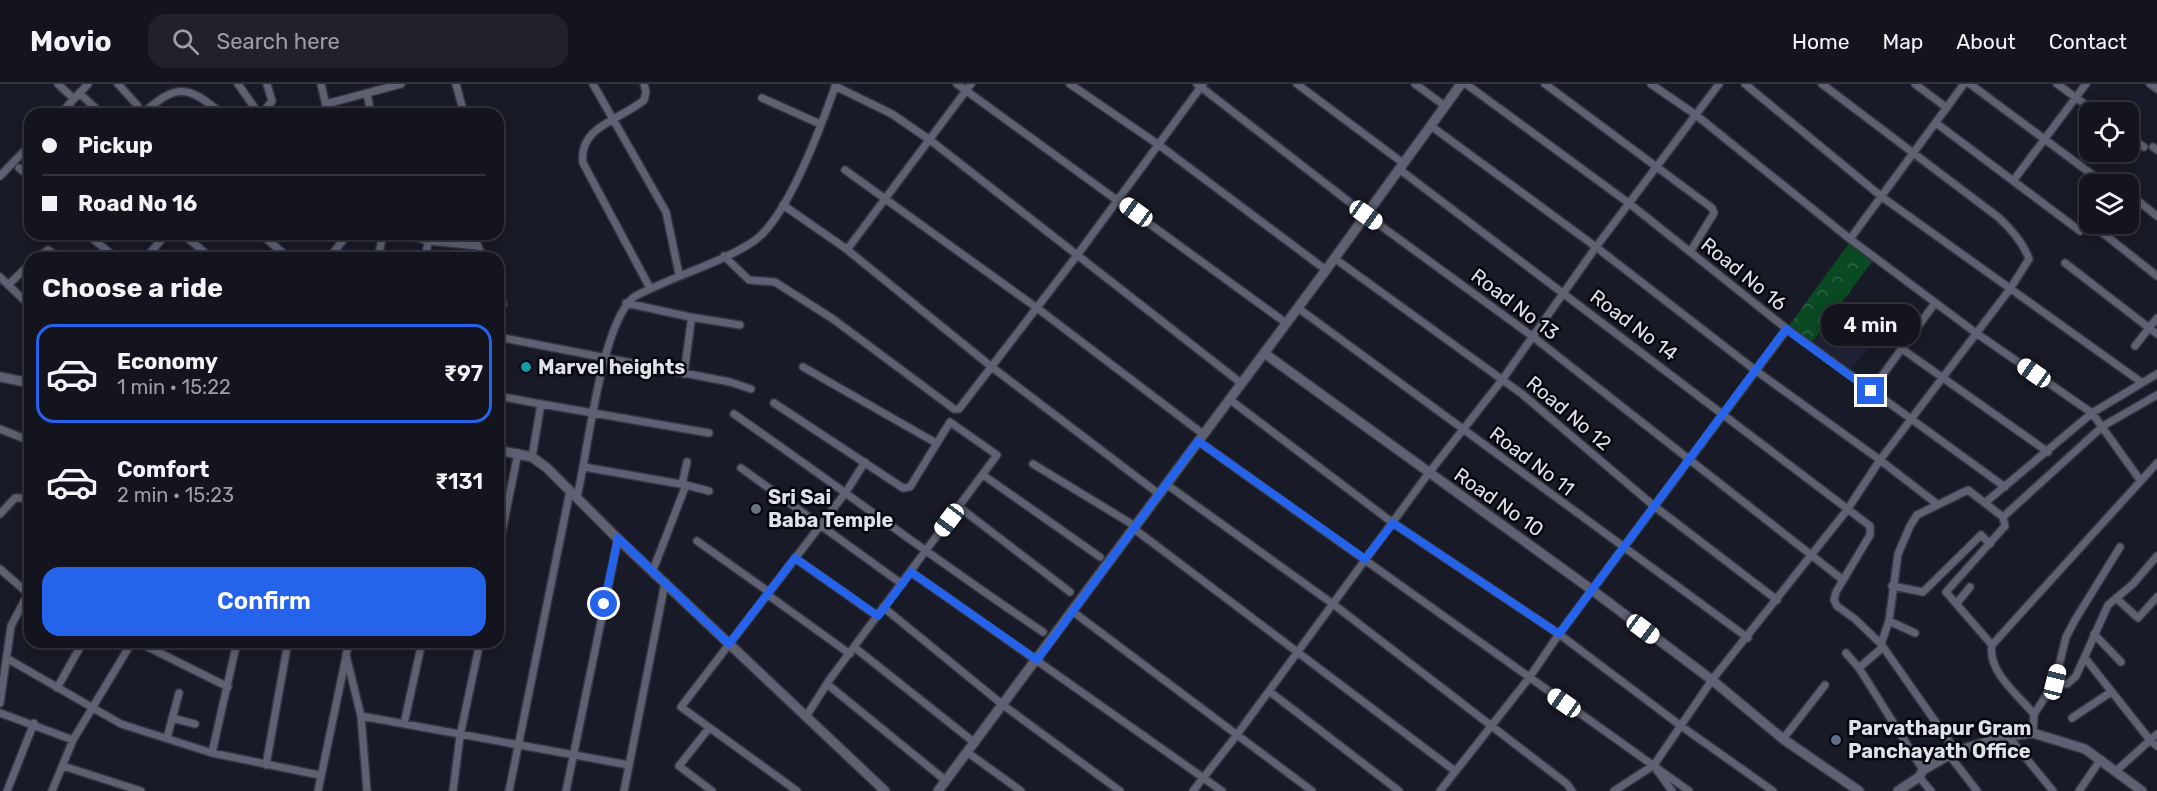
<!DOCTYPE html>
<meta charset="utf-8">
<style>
:root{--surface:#13141d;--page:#20212a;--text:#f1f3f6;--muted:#9d9ea4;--line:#32333b;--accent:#2563eb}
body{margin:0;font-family:Rubik,sans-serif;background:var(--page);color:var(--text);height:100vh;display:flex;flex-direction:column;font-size:22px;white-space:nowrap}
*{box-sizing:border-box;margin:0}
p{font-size:20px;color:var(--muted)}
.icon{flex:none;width:33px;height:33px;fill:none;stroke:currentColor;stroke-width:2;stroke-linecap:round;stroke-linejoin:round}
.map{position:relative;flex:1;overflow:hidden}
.details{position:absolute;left:24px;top:168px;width:480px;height:396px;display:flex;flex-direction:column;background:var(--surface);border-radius:18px;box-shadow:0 3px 15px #0003,0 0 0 2px var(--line)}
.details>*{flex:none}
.top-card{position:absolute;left:24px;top:24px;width:480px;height:132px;border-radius:18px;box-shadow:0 3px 15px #0003,0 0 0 2px var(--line);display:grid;align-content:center;height:132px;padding:0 18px;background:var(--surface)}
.tools{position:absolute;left:2079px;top:18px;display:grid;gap:12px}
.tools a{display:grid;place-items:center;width:60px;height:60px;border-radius:12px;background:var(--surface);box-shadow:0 3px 15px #0003,0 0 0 2px var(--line);font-size:30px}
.end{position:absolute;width:27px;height:27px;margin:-14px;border:8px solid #2563eb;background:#fff;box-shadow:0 0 0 3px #fff}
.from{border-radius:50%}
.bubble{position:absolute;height:42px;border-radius:18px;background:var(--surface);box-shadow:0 3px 15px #0003,0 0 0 2px var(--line);font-size:20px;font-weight:600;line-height:42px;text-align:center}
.car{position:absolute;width:18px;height:36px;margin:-18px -9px;border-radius:8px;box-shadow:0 0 4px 2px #0007;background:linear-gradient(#fff 24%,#345 0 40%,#fff 0 76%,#345 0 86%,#fff 0)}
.top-card b{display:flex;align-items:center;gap:21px;height:57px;font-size:22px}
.top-card b+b{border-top:2px solid var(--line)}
.top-card i{width:15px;height:15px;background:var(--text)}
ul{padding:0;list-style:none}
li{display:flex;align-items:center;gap:18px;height:99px;margin:0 12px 9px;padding:0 6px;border:3px solid transparent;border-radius:18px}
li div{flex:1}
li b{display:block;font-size:22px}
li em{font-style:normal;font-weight:600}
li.on{border-color:var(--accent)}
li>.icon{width:54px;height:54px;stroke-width:1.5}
h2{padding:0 18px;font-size:27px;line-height:72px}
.action{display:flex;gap:12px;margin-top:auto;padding:12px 18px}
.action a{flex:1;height:69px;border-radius:18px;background:var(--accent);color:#fff;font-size:24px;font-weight:600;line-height:69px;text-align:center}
header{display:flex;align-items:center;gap:36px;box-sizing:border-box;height:84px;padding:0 30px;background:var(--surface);border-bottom:2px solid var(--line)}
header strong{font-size:28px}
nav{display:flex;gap:33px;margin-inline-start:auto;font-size:21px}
.search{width:420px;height:54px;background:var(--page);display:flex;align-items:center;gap:15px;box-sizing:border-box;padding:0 21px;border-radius:18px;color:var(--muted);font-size:22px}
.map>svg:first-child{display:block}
.built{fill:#212236}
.park{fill:url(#park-crowns)}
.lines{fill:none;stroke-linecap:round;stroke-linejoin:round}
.street-casing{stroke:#353540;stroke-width:10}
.secondary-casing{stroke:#353540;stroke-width:12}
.street{stroke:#5e6171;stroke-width:7}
.secondary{stroke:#5e6171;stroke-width:9}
.route{stroke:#2563eb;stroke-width:8}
.culture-dot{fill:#0f9aa8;stroke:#05060b;stroke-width:2}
.worship-dot{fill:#6b7280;stroke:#05060b;stroke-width:2}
.service-dot{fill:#5c6f8a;stroke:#05060b;stroke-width:2}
.labels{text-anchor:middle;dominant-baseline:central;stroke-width:5;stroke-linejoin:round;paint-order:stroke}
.street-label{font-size:20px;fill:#dfe1ea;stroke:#05060b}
.poi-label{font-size:20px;font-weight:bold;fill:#dfe1ea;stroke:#05060b;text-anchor:start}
</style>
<header>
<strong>Movio</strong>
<div class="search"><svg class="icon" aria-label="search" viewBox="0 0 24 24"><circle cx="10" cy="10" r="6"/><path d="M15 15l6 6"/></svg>Search here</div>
<nav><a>Home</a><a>Map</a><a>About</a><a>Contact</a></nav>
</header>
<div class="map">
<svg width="2157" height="707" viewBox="0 0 2157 707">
<defs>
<pattern id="park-crowns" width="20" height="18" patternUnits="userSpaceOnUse" patternTransform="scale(1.5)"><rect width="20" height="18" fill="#094a22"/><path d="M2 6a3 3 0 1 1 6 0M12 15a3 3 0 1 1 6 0" fill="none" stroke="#2c6442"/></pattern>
</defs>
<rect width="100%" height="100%" fill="#191a27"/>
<!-- built -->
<path class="built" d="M1837,227l38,28 -24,30 -37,-27z"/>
<!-- park -->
<path class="park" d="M1850,158l24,17 -63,85 -23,-17z"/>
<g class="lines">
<!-- street casing -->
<g class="street-casing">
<path id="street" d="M58,0l16,15
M118,0l20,22
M238,0l21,30
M321,0l7,30
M456,0l8,30
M593,0l73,128 13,62
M644,0l2,8 -2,8c-23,20 -66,26 -61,63l67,125
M957,0l329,239
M1070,0l89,61 167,125
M1197,0l169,131 166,121 311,244
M1297,0l106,79
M1415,0l30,22
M1466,0l164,120 157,125 218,158
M1545,0l167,124 2,5 -24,39
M1651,0l45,31 154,124 126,94 116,80 48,67
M1745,0l137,113 259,185
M1915,0l32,24
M1970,0l135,100
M2057,0l39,28
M2150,0l7,5
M835,2l57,28 38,26 311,243
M79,9l23,21
M367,9l4,21
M762,14l58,26
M326,20l75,-20
M60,30l28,-30
M142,30c34,-30 45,-30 80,0
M262,30l10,-13 -5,-17
M1936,39l144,108
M1431,42l165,121 159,123 125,90 57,44
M2128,52l16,11
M2153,63l4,3
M19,84l11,9
M1399,85l471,357v9l-34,57 -2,8 3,6 18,13 26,25 75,107
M845,86l192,138 166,126
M0,92l30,-31
M2013,97l73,-97
M2128,109l29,23
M783,121l62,43 4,-1 122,-163
M2094,142l63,50
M87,150l29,24
M183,150l28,24
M261,150l22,19
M403,150l26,7 49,5
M473,150l10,24
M1850,155l114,-155
M845,164l148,120 166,126
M724,172l25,24 26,2 58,37 121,90h5l119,-155 125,-170
M37,174l11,-8 12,8
M146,174l20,-24
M329,174l19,-24
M378,174l5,-24
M425,174l5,-24
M1334,174l188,136 132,112 123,94
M2065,179l92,71
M0,193l30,29
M8,201l22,-21
M498,208l5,12
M626,219l64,14
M1298,224l450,330
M498,253l232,45 21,7
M2135,262l22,-28
M1902,265l146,103
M803,283l133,76
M684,290l7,-52 -1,-5 50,8
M1871,307l64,-88
M498,312l43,8 -9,53
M1229,315l164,124 166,111 122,92 92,65
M774,319l129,85 7,-1 40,-65 47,33 -167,224 -23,36
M541,320l168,29
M734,330c104,72 204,148 309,218
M0,345l30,12
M1198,357l491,350
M1033,380l102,62
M584,383l102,18 -33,85
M741,384l161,116
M983,391l117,82
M682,400l5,-22
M1166,400l167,120 234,180 5,7
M686,401l23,6
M577,413c11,-45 24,-174 57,-200 36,-20 88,-34 120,-56 34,-24 68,-117 82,-157
M1986,418l106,-89 65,-39
M959,423l111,85
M0,430l15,-16h15
M1133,444l322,243
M697,457l72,51
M498,467l20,-98
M795,474l82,58
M0,485l30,26
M911,488l311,219
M1892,502l31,6 58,-57 9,9
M768,511l82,59
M2116,514l22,20 19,-21
M1957,519l13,-16
M883,523l120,98 117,86
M1072,527l240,180
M1889,537l26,12
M2094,550l27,28
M138,558l90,45
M349,558l-3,13 15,61 6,75
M1881,560l8,-23 9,-67 12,-28 7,-11 51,-25 35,27
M1992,561l165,-182
M854,563l121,96
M1846,569l13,15 64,102
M2085,574l65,82 7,6
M8,575l113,65 91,29 107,22
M1859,584l24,-21
M2055,598l12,2 9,-8 32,-71 25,-21 24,-28
M827,600l118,96
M57,604l26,-46
M1269,607l130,100
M0,619l11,-77 19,-36
M0,629l73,27
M2034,630l21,-32 11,-45 9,-17 45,-73
M361,632l268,49
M172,634l23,6
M2072,634l39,-26
M404,640l18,-82
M709,644l-30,38 33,25
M2033,649l1,-19c-16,-19 -47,-43 -42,-69l-46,-53 59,-66 -2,-9 100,-91 54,-31
M2008,652l45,55
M167,654l12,-45
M1783,655l42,-54
M967,668l54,39
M212,669l25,-111
M1950,672l27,35
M266,681l22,-123
M63,682l78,25
M1657,686l15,21
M2116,687l41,-37
M1919,693l12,14
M7,707l27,-68
M52,707l21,-51 59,-98
M318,707l28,-134
M453,707l7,-55 20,-94
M509,707l61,-300
M566,707l52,-252
M624,707l41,-208
M797,707l-116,-84 165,-215 19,-30
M1193,707l43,-55 192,-262 74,-94 94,-133 123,-163
M1440,707l89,-113 30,-44 228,-305
M1614,707l40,-26 58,-85 135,-170 33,-50 130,-171 19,-30c-6,-17 -18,-30 -31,-42l-176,-133
M2079,707l22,-32"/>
</g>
<!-- secondary casing -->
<g class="secondary-casing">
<path id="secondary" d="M1264,269l328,237 120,90 71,59 76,52
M0,293l30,6
M498,366l34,7 15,11 71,71 267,252
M938,707l388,-521 135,-186
M1898,707l21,-14 4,-7 33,-19 52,-15 25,-3 52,16 57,42"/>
</g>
<!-- street -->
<use href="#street" class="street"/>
<!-- secondary -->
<use href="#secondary" class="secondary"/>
</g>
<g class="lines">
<!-- route -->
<path class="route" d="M604,520l14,-66 111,106 66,-86 83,58 33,-44 126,88 161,-219 167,118 28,-36 166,111 227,-305 85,62"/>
</g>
<!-- markers -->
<circle class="culture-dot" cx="526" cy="283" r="6"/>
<circle class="worship-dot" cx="756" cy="425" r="6"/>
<circle class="service-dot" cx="1836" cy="656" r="6"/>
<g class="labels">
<!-- street labels -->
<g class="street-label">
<text transform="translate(1744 190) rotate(39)">Road No 16</text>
<text transform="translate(1515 220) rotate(37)">Road No 13</text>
<text transform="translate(1634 241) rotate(37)">Road No 14</text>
<text transform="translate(1569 329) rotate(40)">Road No 12</text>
<text transform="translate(1532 377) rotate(37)">Road No 11</text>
<text transform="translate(1499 418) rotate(35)">Road No 10</text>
</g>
<!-- poi labels -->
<g class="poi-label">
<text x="538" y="283">Marvel heights</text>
<text x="768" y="413">Sri Sai<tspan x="768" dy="23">Baba Temple</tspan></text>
<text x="1848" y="644">Parvathapur Gram<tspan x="1848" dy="23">Panchayath Office</tspan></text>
</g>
</g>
</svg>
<div class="tools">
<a><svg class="icon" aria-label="locate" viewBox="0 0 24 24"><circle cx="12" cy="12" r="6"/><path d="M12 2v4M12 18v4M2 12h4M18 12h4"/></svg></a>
<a><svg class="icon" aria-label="layers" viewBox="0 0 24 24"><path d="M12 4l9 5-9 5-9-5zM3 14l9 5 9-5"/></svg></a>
</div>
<i class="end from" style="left:604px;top:520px"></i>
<i class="end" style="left:1871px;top:307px"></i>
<div class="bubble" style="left:1821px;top:220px;width:99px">4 min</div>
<i class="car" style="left:1136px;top:128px;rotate:306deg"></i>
<i class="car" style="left:1366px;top:131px;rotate:126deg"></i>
<i class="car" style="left:2034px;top:289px;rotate:305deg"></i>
<i class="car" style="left:949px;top:436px;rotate:217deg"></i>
<i class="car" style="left:1643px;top:545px;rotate:127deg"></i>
<i class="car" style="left:2055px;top:598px;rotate:14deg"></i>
<i class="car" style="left:1564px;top:619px;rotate:305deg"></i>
<div class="top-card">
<b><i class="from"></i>Pickup</b>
<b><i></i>Road No 16</b>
</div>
<section class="details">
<h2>Choose a ride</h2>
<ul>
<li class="on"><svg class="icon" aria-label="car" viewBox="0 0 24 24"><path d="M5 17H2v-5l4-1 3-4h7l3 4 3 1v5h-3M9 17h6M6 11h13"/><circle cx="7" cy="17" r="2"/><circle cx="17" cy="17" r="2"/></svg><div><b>Economy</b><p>1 min · 15:22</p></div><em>₹97</em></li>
<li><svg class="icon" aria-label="car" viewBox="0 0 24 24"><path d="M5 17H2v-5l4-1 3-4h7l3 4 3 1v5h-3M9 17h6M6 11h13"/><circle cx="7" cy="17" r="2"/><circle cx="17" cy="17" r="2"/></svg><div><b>Comfort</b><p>2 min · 15:23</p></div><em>₹131</em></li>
</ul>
<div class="action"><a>Confirm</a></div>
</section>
</div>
